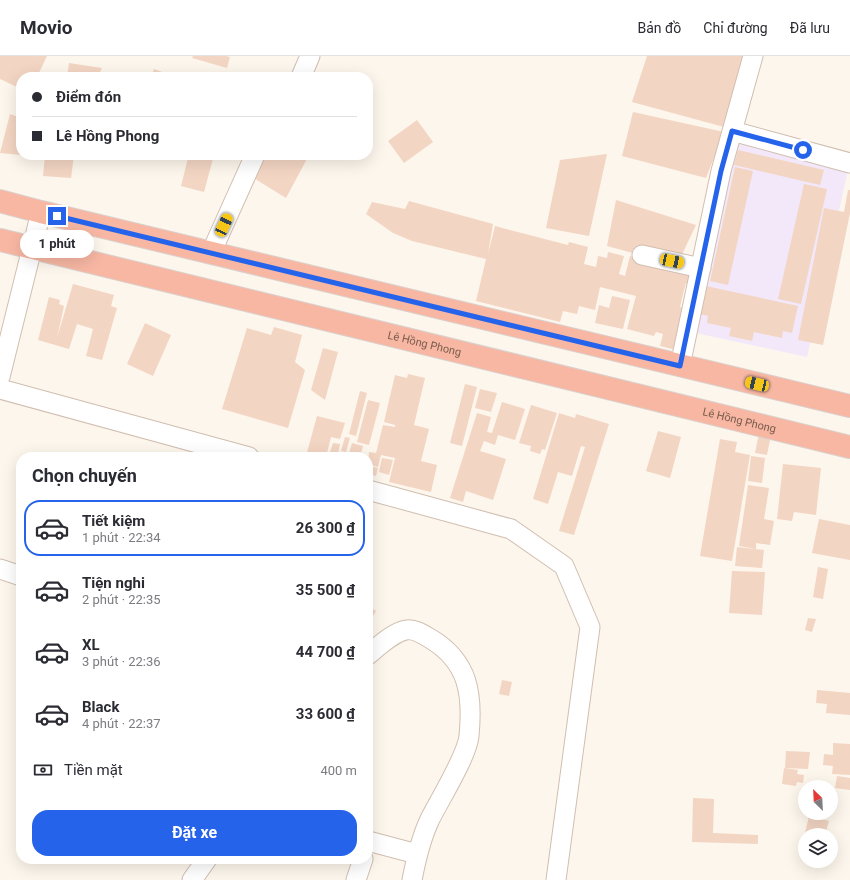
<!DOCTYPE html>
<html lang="vi">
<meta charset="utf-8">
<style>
:root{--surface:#fff;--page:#f2f2f3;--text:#2b2b33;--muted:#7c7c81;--line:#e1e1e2;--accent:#2563eb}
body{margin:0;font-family:Roboto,sans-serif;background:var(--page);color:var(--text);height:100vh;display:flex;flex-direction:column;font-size:15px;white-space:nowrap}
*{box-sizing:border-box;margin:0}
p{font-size:13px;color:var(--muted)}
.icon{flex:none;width:22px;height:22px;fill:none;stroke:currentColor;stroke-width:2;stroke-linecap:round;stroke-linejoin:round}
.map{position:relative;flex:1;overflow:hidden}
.side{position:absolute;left:16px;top:396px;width:357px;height:412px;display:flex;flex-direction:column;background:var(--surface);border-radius:16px;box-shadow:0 4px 16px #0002}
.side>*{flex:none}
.top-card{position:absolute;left:16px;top:16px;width:357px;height:88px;border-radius:16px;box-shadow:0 4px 16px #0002;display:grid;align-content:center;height:88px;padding:0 16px;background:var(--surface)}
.needle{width:26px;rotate:336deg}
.buttons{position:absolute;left:798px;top:724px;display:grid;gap:8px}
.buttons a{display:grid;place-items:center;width:40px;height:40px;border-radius:50%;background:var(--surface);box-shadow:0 4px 16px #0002;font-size:20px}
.end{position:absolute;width:18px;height:18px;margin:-9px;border:5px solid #2563eb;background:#fff;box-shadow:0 0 0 2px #fff}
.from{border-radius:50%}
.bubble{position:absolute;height:28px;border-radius:14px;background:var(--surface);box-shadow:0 4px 16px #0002;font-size:13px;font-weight:700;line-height:28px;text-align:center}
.car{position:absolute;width:12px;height:24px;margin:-12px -6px;border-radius:5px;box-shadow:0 0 3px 1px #0007;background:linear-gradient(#f5c518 24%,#345 0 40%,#f5c518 0 76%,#345 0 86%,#f5c518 0)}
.top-card b{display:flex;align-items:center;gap:14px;height:38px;font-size:15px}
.top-card b+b{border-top:1px solid var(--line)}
.top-card i{width:10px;height:10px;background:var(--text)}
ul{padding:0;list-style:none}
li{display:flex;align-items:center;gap:12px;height:56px;margin:0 8px 6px;padding:0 8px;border:2px solid transparent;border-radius:16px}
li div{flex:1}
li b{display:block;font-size:15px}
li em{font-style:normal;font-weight:700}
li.active{border-color:var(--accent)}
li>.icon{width:36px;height:36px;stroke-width:1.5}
h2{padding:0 16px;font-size:18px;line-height:48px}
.pay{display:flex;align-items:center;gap:10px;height:44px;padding:0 16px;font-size:15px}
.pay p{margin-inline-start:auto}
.button{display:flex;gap:8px;margin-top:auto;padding:8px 16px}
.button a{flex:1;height:46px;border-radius:16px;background:var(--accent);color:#fff;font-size:16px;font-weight:700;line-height:46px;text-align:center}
header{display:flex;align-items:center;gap:24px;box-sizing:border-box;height:56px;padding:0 20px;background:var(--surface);border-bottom:1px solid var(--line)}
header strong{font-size:19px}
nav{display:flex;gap:22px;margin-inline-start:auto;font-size:14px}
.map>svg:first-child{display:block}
.education{fill:#f3e8fa}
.building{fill:#f3d5c3}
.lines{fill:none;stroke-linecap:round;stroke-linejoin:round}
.minor-casing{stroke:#d1beb0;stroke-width:21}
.highway-casing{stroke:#dad1cd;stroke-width:24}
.minor{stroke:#fff;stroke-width:19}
.highway{stroke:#f7b7a3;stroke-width:22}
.route{stroke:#2563eb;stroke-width:5}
.labels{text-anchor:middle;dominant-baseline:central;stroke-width:3;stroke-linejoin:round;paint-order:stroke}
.street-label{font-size:11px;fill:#7a5c4d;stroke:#fffaf3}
</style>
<header>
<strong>Movio</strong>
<nav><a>Bản đồ</a><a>Chỉ đường</a><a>Đã lưu</a></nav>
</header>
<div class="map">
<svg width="850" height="824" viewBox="0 0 850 824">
<rect width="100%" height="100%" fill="#fdf6ec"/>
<!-- education -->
<path class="education" d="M734,84l115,25 -42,192 -116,-25z"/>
<!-- building -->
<path class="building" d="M0,0h47l-10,21h-16v12l-21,-10z
M193,0h33l4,1 -3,11 -35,-10z
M647,0h98l-21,71 -92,-25z
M69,7l33,5 -4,9h-31z
M154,13l22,8h-25z
M633,56l91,20 -18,46 -84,-22z
M10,58l11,4v37l-21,-2z
M417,64l16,22 -29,21 -16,-22z
M738,94l86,20 -4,15 -86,-20z
M607,98l-18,82 -43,-8 14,-68z
M45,99h29l-3,23 -28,-2z
M181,99h33l-10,37 -23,-6 7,-28 -7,-1z
M264,99h45l-23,43 -34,-21z
M735,111l18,4 -25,114 -18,-4z
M804,128l23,5 -26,115 -23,-5z
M848,134h2v23l-27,132 -25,-5 26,-132 20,4z
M616,144l80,25 -19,40 -70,-19z
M409,145l84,23 -5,30 7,-28 73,19 1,-3 19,5 -4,17 12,3 2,-11 9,2 1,-6 16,4 -5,18 6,2 5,-20 25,6 -1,5 9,2 1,-4 32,7 -3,13 -7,-2 -2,7 -4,17 6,2 -10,41 -16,-4 3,-12 -7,-2 -2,4 -27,-7 9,-33 -36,-9 -5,23 -16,-4 -2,8 -14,-3 -3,11 -84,-21 10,-42 -74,-18 -19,-8 -27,-19 6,-12 33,7z
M73,228l41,11 -3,11 6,2 -15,52 -16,-4 7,-27 -16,-5 -8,25 -31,-9 11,-43 11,3 -1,4 5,2 -7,32z
M706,230l92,20 -6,27 -9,-2 -1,7 -28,-6 -2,9 -23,-5 2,-8 -24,-5 1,-7 -9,-2z
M612,240l18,4 -7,29 -28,-6 4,-18 10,3z
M145,267l26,12 -18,41 -26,-12z
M274,271l28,8 -7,27 10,8 -17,58 -66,-19 25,-81 24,7z
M323,292l15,4 -13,48 -14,-10z
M408,318l17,4 -11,47 15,4 -8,32 16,4 -6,27 -42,-10 6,-24 -14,-3 -3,12 -10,-3 1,-12 7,1 7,-28 12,2v-2l-11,-3 11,-47 12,3z
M465,328l12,3 -15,59 -12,-3z
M480,333l17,4 -6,19 -16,-4z
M360,335l7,2 -11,43 -7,-2z
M368,344l12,3 -11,42 -12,-3z
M502,346l23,7 -10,31 -17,-5 -3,10 -11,-4 -4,10 26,8 -13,41 -27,-9 -3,11 -13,-4 27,-85 14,4 -4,15 5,1z
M531,349l26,8 -12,37 -3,-1 -2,5 -10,-3 1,-5 -12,-3z
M559,357l16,5 1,-4 33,10 -35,111 -15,-4 26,-84 -4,-1 -9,30 -14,-4 -10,32 -15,-5z
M317,360l28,7 -5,16 -9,-2 -5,20 -20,-1z
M760,372l12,2 -5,25 -12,-2z
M658,375l23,6 -11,41 -24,-7z
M345,381l5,1 -4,14 -5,-1z
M720,383l17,3 -2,10 15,3 -18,106 -32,-5z
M333,387l7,1 -2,10 -8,-2z
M352,387l11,3 -3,11h-12z
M751,400l14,2 -3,25 -14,-2z
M382,402l11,2 -4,15 -10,-3z
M783,408l38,4 -5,47 -22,-3 -2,9 -15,-2z
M368,410l10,2 -2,8 -8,-2z
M748,429l21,3 -5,31 10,2 -4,24 -14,-2v6l-17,-3z
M819,463l31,6v35l-38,-7z
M737,491l27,3 -2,18 -27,-2z
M818,511l10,2 -5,30 -10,-2z
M732,515l33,1 -3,43 -33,-2z
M368,550l8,5 -8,13z
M808,562l8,1 -4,13 -7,-2z
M502,624l10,2 -3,14 -10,-2z
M817,634l33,3v22l-24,-2 1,-9 -11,-1z
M833,687l17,1v31l-18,-1 1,-8 -10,-1 1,-11 9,1z
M786,695l24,1 -2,17 -23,-1z
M784,712l14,2 -1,4 7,1 -1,8 -6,-1 -1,4 -14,-2z
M837,720l13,2v12l-15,-2z
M693,742l21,1 -1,34 45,2v9l-66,-2z
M809,760l20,5 -4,14 -20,-2z"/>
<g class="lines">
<!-- minor casing -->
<g class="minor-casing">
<path id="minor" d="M301,21l9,-21
M732,75l118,32
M211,197l44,-98
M642,199l59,13
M680,310l41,-195 32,-115
M0,321l41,-165
M0,333l249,68
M368,434l143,39 53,37 26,61 -34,253
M0,513l21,7
M368,599c11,-9 24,-22 38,-25 8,-2 18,5 25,9 38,23 42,56 38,97 -2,20 -29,63 -39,83 -9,19 -14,40 -18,61
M368,787v-2l49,13
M192,824l15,-21
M356,824l7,-21"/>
</g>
<!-- highway casing -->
<g class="highway-casing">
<g id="highway">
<path d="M0,145l41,11 809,194"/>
<path id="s1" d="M0,184l850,207"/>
</g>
</g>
<!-- minor -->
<use href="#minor" class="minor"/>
<!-- highway -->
<use href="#highway" class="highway"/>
</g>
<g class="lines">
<!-- route -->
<path class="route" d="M57,160l623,150 41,-195 11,-40 71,19"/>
</g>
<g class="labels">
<!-- street labels -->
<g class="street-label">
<text stroke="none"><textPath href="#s1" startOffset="437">Lê Hồng Phong</textPath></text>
<text stroke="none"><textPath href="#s1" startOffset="761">Lê Hồng Phong</textPath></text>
</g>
</g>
</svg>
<div class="buttons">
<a><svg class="needle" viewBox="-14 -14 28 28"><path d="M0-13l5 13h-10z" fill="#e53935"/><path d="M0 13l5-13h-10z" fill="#7c7c81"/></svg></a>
<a><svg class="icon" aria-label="layers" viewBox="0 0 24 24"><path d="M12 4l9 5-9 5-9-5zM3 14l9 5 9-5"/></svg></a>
</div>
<i class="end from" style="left:803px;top:94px"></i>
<i class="end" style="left:57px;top:160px"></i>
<div class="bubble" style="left:20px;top:174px;width:74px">1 phút</div>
<i class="car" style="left:224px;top:169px;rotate:25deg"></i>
<i class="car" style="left:672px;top:205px;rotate:102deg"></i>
<i class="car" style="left:757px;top:328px;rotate:283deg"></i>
<div class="top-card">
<b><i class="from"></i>Điểm đón</b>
<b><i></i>Lê Hồng Phong</b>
</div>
<section class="side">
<h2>Chọn chuyến</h2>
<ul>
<li class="active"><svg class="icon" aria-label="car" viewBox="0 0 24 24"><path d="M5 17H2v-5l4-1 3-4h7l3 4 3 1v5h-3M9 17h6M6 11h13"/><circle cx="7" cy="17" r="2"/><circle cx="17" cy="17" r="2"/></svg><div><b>Tiết kiệm</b><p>1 phút · 22:34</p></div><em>26 300 ₫</em></li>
<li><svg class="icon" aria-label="car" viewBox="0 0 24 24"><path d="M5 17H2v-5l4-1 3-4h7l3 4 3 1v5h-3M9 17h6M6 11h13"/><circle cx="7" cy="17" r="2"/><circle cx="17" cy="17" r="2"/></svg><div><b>Tiện nghi</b><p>2 phút · 22:35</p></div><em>35 500 ₫</em></li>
<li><svg class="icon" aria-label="car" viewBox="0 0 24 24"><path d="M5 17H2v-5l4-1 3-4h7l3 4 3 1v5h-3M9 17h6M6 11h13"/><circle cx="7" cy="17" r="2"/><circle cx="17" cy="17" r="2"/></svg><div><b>XL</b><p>3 phút · 22:36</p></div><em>44 700 ₫</em></li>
<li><svg class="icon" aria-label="car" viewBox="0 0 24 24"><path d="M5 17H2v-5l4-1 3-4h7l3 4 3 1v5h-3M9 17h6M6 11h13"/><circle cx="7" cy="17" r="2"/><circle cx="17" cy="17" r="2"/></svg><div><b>Black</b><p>4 phút · 22:37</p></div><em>33 600 ₫</em></li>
</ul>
<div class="pay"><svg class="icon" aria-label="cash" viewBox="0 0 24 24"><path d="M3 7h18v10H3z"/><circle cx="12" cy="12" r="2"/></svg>Tiền mặt<p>400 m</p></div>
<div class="button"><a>Đặt xe</a></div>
</section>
</div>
